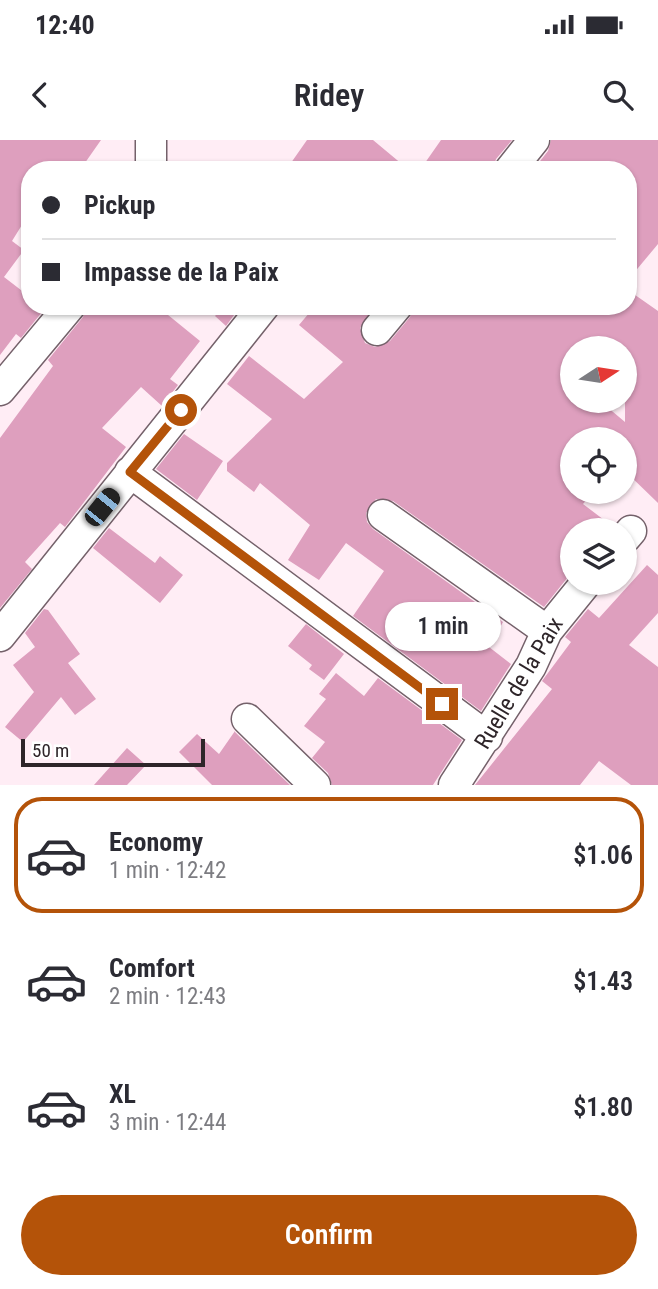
<!DOCTYPE html>
<meta charset="utf-8">
<style>
:root{--surface:#fff;--page:#f2f2f3;--text:#2b2b33;--muted:#7c7c81;--line:#e1e1e2;--accent:#b45309}
body{margin:0;font-family:"Roboto Condensed",sans-serif;background:var(--page);color:var(--text);height:100vh;display:flex;flex-direction:column;font-size:26px;white-space:nowrap}
*{box-sizing:border-box;margin:0}
p{font-size:23px;color:var(--muted)}
.icon{flex:none;width:38px;height:38px;fill:none;stroke:currentColor;stroke-width:2;stroke-linecap:round;stroke-linejoin:round}
.map{position:relative;height:645px;overflow:hidden}
.side{display:flex;flex-direction:column;background:var(--surface);flex:1}
.side>*{flex:none}
.banner{position:absolute;left:21px;top:21px;width:616px;height:154px;border-radius:28px;box-shadow:0 2px 5px #0004;display:grid;align-content:center;height:154px;padding:0 21px;background:var(--surface)}
.needle{width:46px;rotate:78deg}
.tools{position:absolute;left:560px;top:196px;display:grid;gap:14px}
.tools a{display:grid;place-items:center;width:77px;height:77px;border-radius:50%;background:var(--surface);box-shadow:0 2px 5px #0004;font-size:35px}
.scale{position:absolute;left:21px;bottom:18px;width:184px;box-sizing:border-box;padding-left:7px;border:4px solid #2e2529;border-top:0;font-size:19px;line-height:24px;white-space:nowrap;color:#2e2529;-webkit-text-stroke:5px #fff;paint-order:stroke}
.end{position:absolute;width:32px;height:32px;margin:-16px;border:9px solid #b45309;background:#fff;box-shadow:0 0 0 4px #fff}
.from{border-radius:50%}
.bubble{position:absolute;height:49px;border-radius:24px;background:var(--surface);box-shadow:0 2px 5px #0004;font-size:23px;font-weight:600;line-height:49px;text-align:center}
.car{position:absolute;width:21px;height:42px;margin:-21px -10px;border-radius:9px;box-shadow:0 0 5px 2px #0007;background:linear-gradient(#222 24%,#8ab4d8 0 40%,#222 0 76%,#8ab4d8 0 86%,#222 0)}
.banner b{display:flex;align-items:center;gap:24px;height:66px;font-size:26px}
.banner b+b{border-top:2px solid var(--line)}
.banner i{width:18px;height:18px;background:var(--text)}
ul{padding:12px 0 0;list-style:none}
li{display:flex;align-items:center;gap:21px;height:116px;margin:0 14px 10px;padding:0 7px;border:4px solid transparent;border-radius:28px}
li div{flex:1}
li b{display:block;font-size:26px}
li em{font-style:normal;font-weight:600}
li.on{border-color:var(--accent)}
li>.icon{width:63px;height:63px;stroke-width:1.5}
.cta{display:flex;gap:14px;margin-top:auto;padding:14px 21px}
.cta a{flex:1;height:80px;border-radius:42px;background:var(--accent);color:#fff;font-size:28px;font-weight:600;line-height:80px;text-align:center}
.status{display:flex;justify-content:space-between;align-items:center;height:49px;padding:0 35px;background:var(--surface);direction:ltr}
.status svg{height:19px;fill:currentColor}
header{display:flex;justify-content:space-between;align-items:center;height:91px;padding:0 21px;background:var(--surface);font-size:32px;font-weight:600}
.map>svg:first-child{display:block}
.building{fill:#de9fbe;fill-rule:evenodd}
.lines{fill:none;stroke-linecap:round;stroke-linejoin:round}
.minor-casing{stroke:#74616a;stroke-width:33}
.minor{stroke:#fff;stroke-width:30}
.route{stroke:#b45309;stroke-width:9}
.labels{text-anchor:middle;dominant-baseline:central;stroke-width:5;stroke-linejoin:round;paint-order:stroke}
.street-label{font-size:23px;fill:#2e2529;stroke:#fff}
</style>
<div class="status"><b>12:40</b><svg viewBox="0 0 49 12"><path d="M0 12V9h3v3zM5 12V6h3v6zM10 12V3h3v9zM15 12V0h3v12zM26 1h20v11H26zM47 4h2v5h-2z"/></svg></div>
<header><svg class="icon" aria-label="back" viewBox="0 0 24 24"><path d="M15 5l-7 7 7 7"/></svg>Ridey<svg class="icon" aria-label="search" viewBox="0 0 24 24"><circle cx="10" cy="10" r="6"/><path d="M15 15l6 6"/></svg></header>
<div class="map">
<svg width="658" height="645" viewBox="0 0 658 645">
<rect width="100%" height="100%" fill="#ffedf5"/>
<!-- building -->
<path class="building" d="M0,0h101l-21,30h-50v42l-18,29 12,9 -20,27 26,20v9h17l-26,32 -5,-4 -16,21z
M307,0h66l36,30h-123z
M441,0h71l-16,19 -3,11h-73z
M551,0h107v104l-30,36v-110h-95l15,-19z
M628,150l30,21v192l-33,-32v-32h-53v53h21l-10,12 29,22 -2,4h-38v42l-28,35 -151,-106 -17,-2 -10,14 1,9 6,7 130,93 -14,25 22,17 -30,47 -128,-95 31,-45 -38,-28 -27,37 -31,-20 22,-35 -50,-42 -6,9 -27,-21v-8l45,-44 -45,-35 22,-28 55,43 39,-37 -44,-37 16,-19h59l-14,22 5,15 10,4 15,-6 20,-24 4,-11h214zM572,208h53v74l-25,-21h-28z
M87,166h70l43,35 -30,38 8,6 -16,21 -21,-19 -39,41 24,19 -61,80 -5,-4 -35,39 7,7 -32,39v-170l53,-72 -5,-6 35,-43z
M224,166h8l5,5 -11,15 -11,-10z
M184,294l39,27 -26,39 -41,-31z
M109,388l46,35 5,-7 23,19 -23,28 -67,-55z
M647,425l11,10v38l-29,32 29,22v118h-27l-32,-24 -19,24h-105l77,-96 -10,-8 29,-39 -6,-5 23,-28 11,9z
M44,469l4,1 32,44 -12,9 28,36 -21,16 -14,-18 -38,45 -18,-15 29,-35 -21,-27 22,-18 -10,-14z
M306,484l38,30 -20,26 -15,-11 3,-4 -24,-19z
M336,533l28,23 14,-18 84,62 -29,45h-101l-4,-12 -16,-15 13,-16 -21,-16 22,-27 -7,-5z
M235,591v1l55,53h-78l-33,-33 18,-18 22,20z
M127,608l19,17 -19,20h-33z"/>
<g class="lines">
<!-- minor casing -->
<g class="minor-casing">
<path id="minor" d="M151,0v30
M510,30l24,-30
M377,190l20,-24
M0,250l70,-84
M130,332l357,265
M383,375l164,116
M625,398l6,-7
M0,496l264,-330
M247,579l68,66
M454,645l77,-119 16,-35 39,-48"/>
</g>
<!-- minor -->
<use href="#minor" class="minor"/>
</g>
<g class="lines">
<!-- route -->
<path class="route" d="M181,270l-51,62 312,232"/>
</g>
<g class="labels">
<!-- street labels -->
<g class="street-label">
<text transform="translate(519 543) rotate(-59)">Ruelle de la Paix</text>
</g>
</g>
</svg>
<div class="tools">
<a><svg class="needle" viewBox="-14 -14 28 28"><path d="M0-13l5 13h-10z" fill="#e53935"/><path d="M0 13l5-13h-10z" fill="#7c7c81"/></svg></a>
<a><svg class="icon" aria-label="locate" viewBox="0 0 24 24"><circle cx="12" cy="12" r="6"/><path d="M12 2v4M12 18v4M2 12h4M18 12h4"/></svg></a>
<a><svg class="icon" aria-label="layers" viewBox="0 0 24 24"><path d="M12 4l9 5-9 5-9-5zM3 14l9 5 9-5"/></svg></a>
</div>
<div class="scale">50 m</div>
<i class="end from" style="left:181px;top:270px"></i>
<i class="end" style="left:442px;top:564px"></i>
<div class="bubble" style="left:385px;top:462px;width:116px">1 min</div>
<i class="car" style="left:102px;top:367px;rotate:39deg"></i>
<div class="banner">
<b><i class="from"></i>Pickup</b>
<b><i></i>Impasse de la Paix</b>
</div>
</div>
<section class="side">
<ul>
<li class="on"><svg class="icon" aria-label="car" viewBox="0 0 24 24"><path d="M5 17H2v-5l4-1 3-4h7l3 4 3 1v5h-3M9 17h6M6 11h13"/><circle cx="7" cy="17" r="2"/><circle cx="17" cy="17" r="2"/></svg><div><b>Economy</b><p>1 min · 12:42</p></div><em>$1.06</em></li>
<li><svg class="icon" aria-label="car" viewBox="0 0 24 24"><path d="M5 17H2v-5l4-1 3-4h7l3 4 3 1v5h-3M9 17h6M6 11h13"/><circle cx="7" cy="17" r="2"/><circle cx="17" cy="17" r="2"/></svg><div><b>Comfort</b><p>2 min · 12:43</p></div><em>$1.43</em></li>
<li><svg class="icon" aria-label="car" viewBox="0 0 24 24"><path d="M5 17H2v-5l4-1 3-4h7l3 4 3 1v5h-3M9 17h6M6 11h13"/><circle cx="7" cy="17" r="2"/><circle cx="17" cy="17" r="2"/></svg><div><b>XL</b><p>3 min · 12:44</p></div><em>$1.80</em></li>
</ul>
<div class="cta"><a>Confirm</a></div>
</section>
